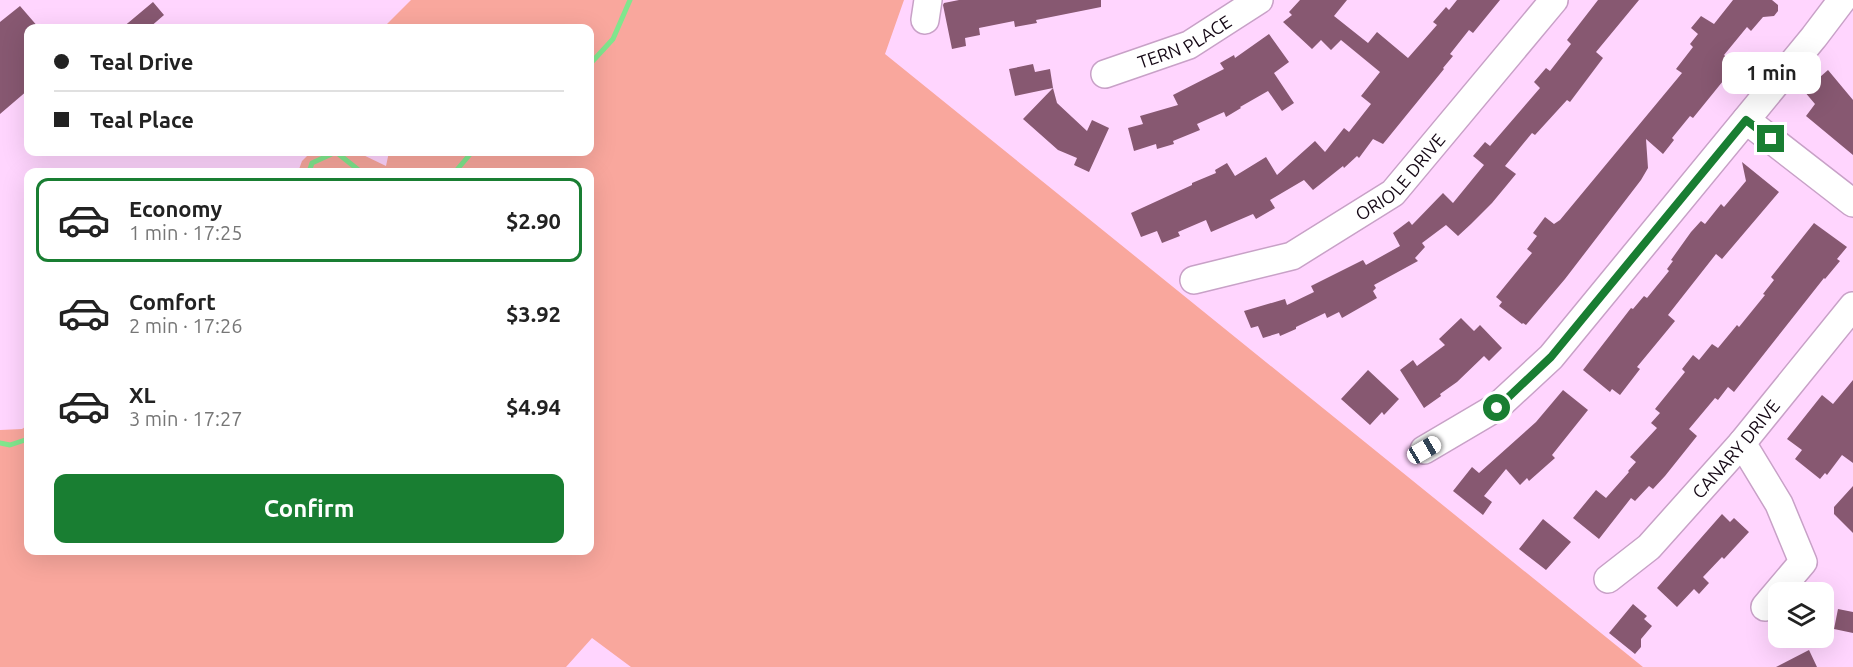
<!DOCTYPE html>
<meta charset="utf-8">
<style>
:root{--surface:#fff;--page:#f6f6f6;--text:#222;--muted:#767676;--line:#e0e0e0;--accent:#197e32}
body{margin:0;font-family:Ubuntu,sans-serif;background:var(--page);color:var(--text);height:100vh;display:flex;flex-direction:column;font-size:22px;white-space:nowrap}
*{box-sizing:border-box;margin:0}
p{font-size:20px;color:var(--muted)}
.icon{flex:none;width:33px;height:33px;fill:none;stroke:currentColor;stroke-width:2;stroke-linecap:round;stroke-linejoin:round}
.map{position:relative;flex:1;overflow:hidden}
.side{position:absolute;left:24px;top:168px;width:570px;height:387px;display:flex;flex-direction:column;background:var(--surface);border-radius:12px;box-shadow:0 6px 24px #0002}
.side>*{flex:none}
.banner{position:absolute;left:24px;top:24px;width:570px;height:132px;border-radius:12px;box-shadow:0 6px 24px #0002;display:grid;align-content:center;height:132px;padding:0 30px;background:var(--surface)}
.tools{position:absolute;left:1768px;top:582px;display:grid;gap:12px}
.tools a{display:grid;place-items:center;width:66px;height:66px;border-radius:12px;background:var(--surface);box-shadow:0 6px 24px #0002;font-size:30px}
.end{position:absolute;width:27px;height:27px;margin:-14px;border:8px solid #197e32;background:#fff;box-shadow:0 0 0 3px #fff}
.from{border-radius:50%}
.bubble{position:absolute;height:42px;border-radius:12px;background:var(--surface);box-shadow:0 6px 24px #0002;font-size:20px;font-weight:600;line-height:42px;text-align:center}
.car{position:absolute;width:18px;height:36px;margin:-18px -9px;border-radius:8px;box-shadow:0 0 4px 2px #0007;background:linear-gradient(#fff 24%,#345 0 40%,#fff 0 76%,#345 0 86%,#fff 0)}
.banner b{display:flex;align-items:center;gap:21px;height:57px;font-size:22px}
.banner b+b{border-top:2px solid var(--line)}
.banner i{width:15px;height:15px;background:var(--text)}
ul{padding:10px 0 0;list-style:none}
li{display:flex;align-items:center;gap:18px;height:84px;margin:0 12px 9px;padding:0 18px;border:3px solid transparent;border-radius:12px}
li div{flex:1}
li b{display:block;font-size:22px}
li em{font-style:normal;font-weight:600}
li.on{border-color:var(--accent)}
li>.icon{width:54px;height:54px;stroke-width:1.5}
.button{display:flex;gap:12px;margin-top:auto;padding:12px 30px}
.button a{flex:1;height:69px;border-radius:12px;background:var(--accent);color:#fff;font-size:24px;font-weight:600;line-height:69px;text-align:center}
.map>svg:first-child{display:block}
.green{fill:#f9a79d}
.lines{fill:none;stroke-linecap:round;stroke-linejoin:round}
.stream{stroke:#80e68d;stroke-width:5}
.building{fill:#875871}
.minor-casing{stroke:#c8a1c7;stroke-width:30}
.minor{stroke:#fff;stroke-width:27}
.route{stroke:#197e32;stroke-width:8}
.labels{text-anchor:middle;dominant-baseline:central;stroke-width:6;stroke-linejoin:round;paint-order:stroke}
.street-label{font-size:18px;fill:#140714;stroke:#ffd5fe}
</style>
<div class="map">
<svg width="1853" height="667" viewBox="0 0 1853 667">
<rect width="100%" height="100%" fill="#ffd5fe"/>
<!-- green -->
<path class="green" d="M411,0h493l-19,54 758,613h-1012l-39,-29 -26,29h-566v-237l22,-1 6,-4v125h562v-378h-292l4,-11 9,-9h46l29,14 3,-14h201v-124h-207z"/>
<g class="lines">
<!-- stream -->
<path class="stream" d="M590,64l23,-25 17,-39
M336,152l25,20
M309,172l3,-9 24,-11
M455,172l17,-20
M0,443l10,2 18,-6"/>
</g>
<!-- building -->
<path class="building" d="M959,0h142v7l-65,13 1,3 -22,4 -1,-6 -35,7 1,7 -15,3 1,8 -14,3 -9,-44 1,-2z
M1300,0h47l-13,16 34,27 9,-11 31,26 29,-33 -4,-3 13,-15 3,3 8,-10h43l-27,33 -4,-3 -19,24 3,2 -10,12 1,1 -61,75 -10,-5 -14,19 -2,-2 -13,12 -1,-2 -30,24 -9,-10 -34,20 5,8 -19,11 -3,-5 -42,18 -5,-12 -28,12 2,4 -18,7 -5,-12 -16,6 -10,-24 61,-28v-2l24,-10 -1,-3 12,-7 8,13 31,-19 11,18 38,-34 10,11 19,-24 5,4 22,-28 -10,-8 19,-24 -39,-32 -10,10 -10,-10 -9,9 -29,-27 9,-7 -3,-3z
M1598,0h41l-43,52 7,6 -33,44 -3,-2 -32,35 -3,-2 -27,33 11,8 -24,29 -21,21 -13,12 -12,-11 -24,18 3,4 -10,11 3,3 -44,24 2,3 -3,3 4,7 -35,20 -3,-6 -12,6 -2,-5 -29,14v2l-16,7 -1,-3 -16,5 -5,-12 -7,2 -7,-17 41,-12 2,6 27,-13 -3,-6 52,-26 3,5 34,-19 -7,-13 16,-12 3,4 31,-32 10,10 31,-38 -11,-9 12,-14 5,4 50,-58 -6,-6 12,-14 4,3 21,-27 -4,-4z
M1733,0h39l6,5v6l-4,5 -11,1 -12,14 -4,-4 -23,28 12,10 -43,53 -3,-2 -18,22 2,2 -11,14 -17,-15 2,29 -7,12 -76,99 -39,46 -3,-2 -1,1 -23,-18 3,-4 -6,-5 36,-44 -5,-4 10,-13 -4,-3 12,-16 9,7 6,-4 122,-147 -6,-4 17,-22 -3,-3 8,-10 -7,-6 10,-12 13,8z
M153,2l11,13 -15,13h-27z
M20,6l19,22h-11v62l-28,24v-92z
M1269,34l20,28 -15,11 20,30 -12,8 -14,-20 -28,16 1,1 -15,9 -2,-5 -27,12 3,6 -27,11 1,3 -17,5 -1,-5 -22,7 -6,-23 15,-4 -3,-8 38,-11 -5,-10 51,-26 -4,-6 14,-8 1,3z
M1033,64l2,8 15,-3 3,19 -38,8 -6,-27z
M1828,70l25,30v55l-47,-39 9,-12 -11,-13z
M1053,88l4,15 30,28 5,-11 17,8 -20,44 -15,-7 3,-7 -19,-8 -35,-31z
M1742,162l37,30 -57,67 -6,-5 -48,61 7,6 -38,46 3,2 -20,26 -8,-6 -2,3 -27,-22 48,-62 2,1 11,-13 3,2 22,-27 -2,-2 6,-8 -2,-1 20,-28 10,-11 4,3 16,-20 3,3 22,-26z
M1814,223l33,24 -10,12 3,2 -15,18 -1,-1 -90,114 -6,-5 -10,13 -3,-2 -26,31 8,7 -32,40 -12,13 -4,-3 -14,15 -4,-3 -32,41 -26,-21 23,-28 10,8 23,-26 -1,-1 8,-9 -6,-5 27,-29 -6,-5 9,-10 -5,-4 30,-37 -3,-3 11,-14 6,5 13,-16 6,4 19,-23 2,2 26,-32 -2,-1 11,-14 -3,-3z
M1461,318l13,13 6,-6 22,23 -13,13 -5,-5 -27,26 -17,12 1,2 -17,12 -24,-38 13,-10 4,6 28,-21 -6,-6z
M1368,370l31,29 -15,16 -2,-3 -12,13 -29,-26z
M1853,380v83l-11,-8 -15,20 -2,-2 -5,6 -25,-20 7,-9 -15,-11 35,-44 11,9z
M1563,390l25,20 -36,45 3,3 -26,23 -2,-3 -7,7 -14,-16 -22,27 8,6 -9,13 -30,-24 19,-24 7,6 57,-51z
M1853,486v47l-19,-19v-7z
M1722,514l8,8 4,-4 15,14 -25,27 -2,-2 -19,20 6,6 -10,11 -5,-5 -17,18 -20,-19z
M1543,519l28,23 -25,28 -27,-21z
M1633,604l14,12 -3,3 8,7 -11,13v8l-6,7 -26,-21z
M1838,609l15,3v21l-19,-4z
M1809,650l8,17h-41z"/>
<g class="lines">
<!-- minor casing -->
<g class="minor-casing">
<g id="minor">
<path d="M925,20l3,-20"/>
<path id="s1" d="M1105,74l84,-29 70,-45"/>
<path d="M1746,120l107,83"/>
<path id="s2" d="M1194,280l98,-24 101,-63 161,-193"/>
<path d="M1742,443l37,61 24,58 -38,45"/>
<path d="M1424,450l73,-43 54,-50 263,-320 28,-37"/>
<path id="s3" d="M1608,579l41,-32 93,-104 111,-137"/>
</g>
</g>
<!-- minor -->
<use href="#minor" class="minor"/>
</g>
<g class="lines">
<!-- route -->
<path class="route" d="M1497,408l54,-51 195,-237 25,19"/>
</g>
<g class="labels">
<!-- street labels -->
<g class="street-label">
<text stroke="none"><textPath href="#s1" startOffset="86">TERN PLACE</textPath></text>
<text stroke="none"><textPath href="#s2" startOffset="236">ORIOLE DRIVE</textPath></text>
<text stroke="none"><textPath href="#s3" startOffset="183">CANARY DRIVE</textPath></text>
</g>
</g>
</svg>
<div class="tools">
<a><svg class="icon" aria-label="layers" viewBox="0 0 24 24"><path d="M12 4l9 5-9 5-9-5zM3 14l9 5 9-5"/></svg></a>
</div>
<i class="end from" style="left:1497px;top:408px"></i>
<i class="end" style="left:1771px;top:139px"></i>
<div class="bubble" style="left:1722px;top:52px;width:99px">1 min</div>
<i class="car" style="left:1424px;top:450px;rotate:60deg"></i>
<div class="banner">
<b><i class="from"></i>Teal Drive</b>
<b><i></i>Teal Place</b>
</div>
<section class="side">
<ul>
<li class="on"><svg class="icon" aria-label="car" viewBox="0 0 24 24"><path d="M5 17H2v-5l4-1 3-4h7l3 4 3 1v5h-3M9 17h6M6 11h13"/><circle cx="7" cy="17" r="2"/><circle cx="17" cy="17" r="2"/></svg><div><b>Economy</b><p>1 min · 17:25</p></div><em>$2.90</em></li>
<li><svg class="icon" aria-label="car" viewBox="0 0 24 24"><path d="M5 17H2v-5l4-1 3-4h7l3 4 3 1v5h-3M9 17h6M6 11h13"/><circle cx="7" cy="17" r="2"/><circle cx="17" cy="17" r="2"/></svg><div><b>Comfort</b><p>2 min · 17:26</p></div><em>$3.92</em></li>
<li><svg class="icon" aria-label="car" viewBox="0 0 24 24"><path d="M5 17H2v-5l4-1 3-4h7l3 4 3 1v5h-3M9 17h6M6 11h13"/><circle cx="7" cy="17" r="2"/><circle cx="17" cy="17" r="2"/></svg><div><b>XL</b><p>3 min · 17:27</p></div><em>$4.94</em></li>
</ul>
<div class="button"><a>Confirm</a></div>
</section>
</div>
